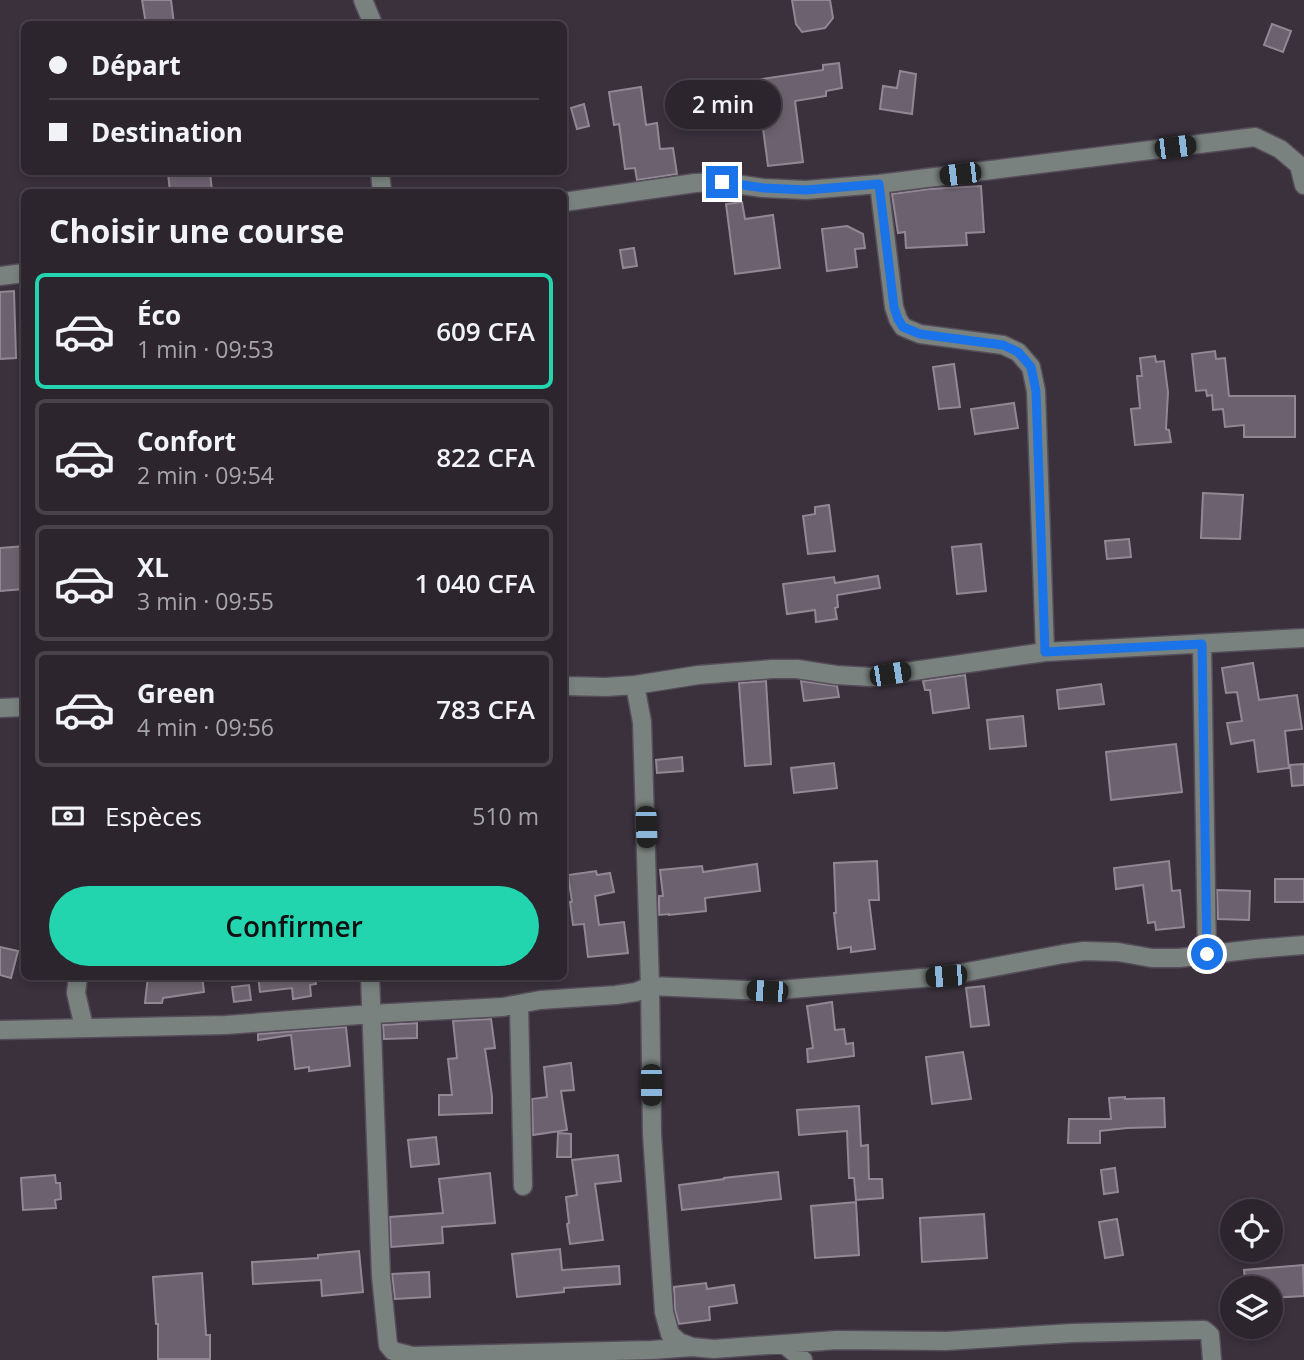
<!DOCTYPE html>
<html lang="fr">
<meta charset="utf-8">
<style>
:root{--surface:#2c252e;--page:#38313a;--text:#f1f3f6;--muted:#a6a5aa;--line:#48424a;--accent:#23d5af}
body{margin:0;font-family:"Open Sans",sans-serif;background:var(--page);color:var(--text);height:100vh;display:flex;flex-direction:column;font-size:26px;white-space:nowrap}
*{box-sizing:border-box;margin:0}
p{font-size:23px;color:var(--muted)}
.icon{flex:none;width:38px;height:38px;fill:none;stroke:currentColor;stroke-width:2;stroke-linecap:round;stroke-linejoin:round}
.map{position:relative;flex:1;overflow:hidden}
.details{position:absolute;left:21px;top:189px;width:546px;height:791px;display:flex;flex-direction:column;background:var(--surface);border-radius:10px;box-shadow:0 4px 10px #0003,0 0 0 2px var(--line)}
.details>*{flex:none}
.guide{position:absolute;left:21px;top:21px;width:546px;height:154px;border-radius:10px;box-shadow:0 4px 10px #0003,0 0 0 2px var(--line);display:grid;align-content:center;height:154px;padding:0 28px;background:var(--surface)}
.buttons{position:absolute;left:1220px;top:1199px;display:grid;gap:14px}
.buttons a{display:grid;place-items:center;width:63px;height:63px;border-radius:50%;background:var(--surface);box-shadow:0 4px 10px #0003,0 0 0 2px var(--line);font-size:35px}
.end{position:absolute;width:32px;height:32px;margin:-16px;border:9px solid #1a73e8;background:#fff;box-shadow:0 0 0 4px #fff}
.from{border-radius:50%}
.bubble{position:absolute;height:49px;border-radius:24px;background:var(--surface);box-shadow:0 4px 10px #0003,0 0 0 2px var(--line);font-size:23px;font-weight:600;line-height:49px;text-align:center}
.car{position:absolute;width:21px;height:42px;margin:-21px -10px;border-radius:9px;box-shadow:0 0 5px 2px #0007;background:linear-gradient(#222 24%,#8ab4d8 0 40%,#222 0 76%,#8ab4d8 0 86%,#222 0)}
.guide b{display:flex;align-items:center;gap:24px;height:66px;font-size:26px}
.guide b+b{border-top:2px solid var(--line)}
.guide i{width:18px;height:18px;background:var(--text)}
ul{padding:0;list-style:none}
li{display:flex;align-items:center;gap:21px;height:116px;margin:0 14px 10px;padding:0 14px;border:4px solid var(--line);border-radius:10px}
li div{flex:1}
li b{display:block;font-size:26px}
li em{font-style:normal;font-weight:600}
li.active{border-color:var(--accent)}
li>.icon{width:63px;height:63px;stroke-width:1.5}
h2{padding:0 28px;font-size:32px;line-height:84px}
.pay{display:flex;align-items:center;gap:18px;height:77px;padding:0 28px;font-size:26px}
.pay p{margin-inline-start:auto}
.action{display:flex;gap:14px;margin-top:auto;padding:14px 28px}
.action a{flex:1;height:80px;border-radius:42px;background:var(--accent);color:#111;font-size:28px;font-weight:600;line-height:80px;text-align:center}
.map>svg:first-child{display:block}
.building{fill:#6c626f;stroke:#918795;stroke-width:2}
.lines{fill:none;stroke-linecap:round;stroke-linejoin:round}
.minor-casing{stroke:#554d58;stroke-width:21}
.minor{stroke:#79827f;stroke-width:18}
.route{stroke:#1a73e8;stroke-width:9}
</style>
<div class="map">
<svg width="1304" height="1360" viewBox="0 0 1304 1360">
<rect width="100%" height="100%" fill="#3a313d"/>
<!-- building -->
<path class="building" d="M142,0h29l3,24h-28z
M792,0h38l3,18 -8,10 -23,4 -6,-8z
M1272,24l19,7 -8,21 -19,-7z
M839,63l3,25 -16,3v5l-31,5 8,61 -35,4 -6,-45 13,-1 -4,-31 -14,3 -2,-12 68,-10v-5z
M900,71l16,3 -4,40 -32,-5 3,-23 14,2z
M641,87l5,38 11,-2 3,26 13,-1 4,26 -40,6 -2,-12 -10,1 -6,-45 -5,1 -5,-33z
M584,104l5,22 -12,3 -6,-21z
M182,172h28l2,20h-42l-2,-19z
M981,186l3,46 -18,1 1,12 -61,3 -1,-16 -7,1 -6,-39 37,-5z
M742,202l3,17 28,-4 7,53 -45,6 -9,-70z
M847,226l16,8 2,14 -10,1 2,18 -30,4 -5,-42z
M634,248l3,18 -14,2 -3,-18z
M14,291l2,67 -16,1v-67z
M1215,351l1,8 9,-1 4,38h66v41h-51v-12l-19,2 -2,-18 -10,1 -1,-15 -5,1 -1,-6 -10,1 -4,-37z
M1155,356l1,6 8,-1 4,31 -2,37 3,1 2,12 -36,3 -4,-36 9,-1 -3,-32h5l-2,-18z
M954,364l6,43 -21,2 -6,-42z
M1014,403l4,25 -43,6 -4,-25z
M1203,493l40,2 -3,44 -39,-1z
M829,505l6,46 -27,3 -5,-38 12,-2v-7z
M1129,539l2,18 -24,2 -2,-18z
M981,544l5,47 -29,3 -5,-47z
M24,546v43l-24,2v-43z
M878,576l2,12 -43,7 1,12 -3,1 2,11 -21,3 -1,-12 -28,4 -4,-30 51,-7 1,6z
M1253,663l6,37 38,-5 5,34 -17,2 4,37 -31,4 -4,-32 -23,4 -4,-21 15,-2 -5,-29 -11,1 -4,-25z
M965,675l4,33 -36,5 -3,-23h-5l-2,-9z
M766,681l5,83 -26,2 -6,-83z
M801,681l36,5 2,11 -35,4z
M1101,684l3,20 -45,5 -2,-19z
M1023,716l3,30 -36,3 -3,-29z
M1176,744l6,48 -71,8 -5,-48z
M682,757l1,14 -26,2 -1,-13z
M834,763l3,25 -43,5 -3,-25z
M1304,764v21l-12,1 -2,-21z
M877,861l2,39h-10l6,49 -24,3v-5l-13,2 -4,-36h2l-2,-50z
M1169,861l3,30 8,-1 4,37 -28,3 -1,-8 -7,1 -5,-38 -27,4 -2,-21z
M757,864l3,27 -55,7 1,13 -37,4v-1l-10,1v-19h4l-3,-26 42,-4 1,6z
M596,871l1,4 13,-2 4,19 -19,4 4,29 25,-3 4,31 -40,4 -4,-33 -11,1 -3,-23h2l-4,-27z
M1275,879h29v23h-29z
M1217,890l33,1 -1,29 -31,-1z
M0,947l18,4 -7,27 -11,-3z
M148,976h54l2,16 -41,6 -1,5h-17z
M258,976h57l1,8 -6,1 1,11 -18,3 -1,-11 -32,4z
M249,985l2,15 -17,2 -2,-15z
M984,986l5,39 -18,2 -5,-39z
M832,1002l3,28 9,-1 2,15 7,-1 1,13 -46,6 -1,-13 6,-1 -6,-42z
M491,1019l4,29 -10,1 7,47v17l-53,2v-20h13l-4,-36 9,-1 -4,-37z
M417,1023v15l-33,1 -1,-14z
M346,1027l4,39 -41,5v-4l-14,2 -4,-34 -33,5v-6z
M963,1052l8,47 -39,5 -6,-47z
M571,1063l3,27 -13,1 6,39 -34,5 -1,-36 15,-2 -3,-30z
M1125,1097v2l39,-1 1,29 -38,1 -27,3v12h-32l1,-24h42l-2,-21z
M859,1106l2,40 7,-1 1,34h13l1,19 -27,2 -2,-22h-5l-2,-47 -48,4 -2,-25z
M558,1133l13,1v23h-14z
M436,1137l3,27 -28,3 -3,-27z
M618,1155l3,26 -26,3 8,56 -33,4 -3,-20 2,-1 -3,-26 11,-2 -5,-35z
M1115,1168l3,24 -14,2 -3,-24z
M778,1172l3,27 -99,11 -3,-25 45,-6v-1z
M490,1173l5,50 -53,4 1,16 -52,4 -1,-30 53,-4 -4,-34z
M55,1175l1,8h4l1,16 -6,1 1,8 -33,2 -2,-32z
M856,1202l3,53 -44,3 -4,-52z
M984,1214l3,44 -65,4 -2,-44z
M1117,1219l6,36 -18,3 -6,-36z
M560,1249l2,21 57,-4 1,18 -56,4v4l-47,5 -5,-43z
M359,1251l4,41 -41,4 -1,-16 -68,4 -1,-22 66,-4v-3z
M1303,1265l1,31 -34,2v-10h-24l-2,-18z
M429,1272l1,25 -35,2 -3,-25z
M202,1273l4,62h4v24h-52v-35h-2l-3,-47z
M706,1283l1,6 27,-4 3,18 -28,4 1,13 -31,4 -4,-14 -1,-23z"/>
<g class="lines">
<!-- minor casing -->
<g class="minor-casing">
<path id="minor" d="M363,0l10,24
M380,172l2,20
M879,184l15,123 4,12 5,8 17,7 83,11 15,7 13,15 5,24 9,261
M564,202l131,-19 27,-1 41,6 43,2 73,-6 376,-47 25,12 19,16 5,20
M0,276l24,-3
M1202,644l5,310
M635,685l7,37 8,264 2,148 12,178 6,22 9,8 13,5 22,2 123,-9 109,1 126,-8 127,-3h5l6,5 2,25
M564,686l42,1 29,-2 63,-10 75,-6h24l39,6 36,2 173,-25 259,-14
M0,708l24,-1
M78,976l-2,17 8,34
M370,976l11,300 7,69 5,6 19,5 240,-6 40,-3
M519,1005l4,181
M0,1030l226,-5 146,-11 131,-7 37,-7 76,-5 20,-3 14,-6 117,5 179,-15 117,-22 21,-3 34,1 34,6h27l76,-9 49,-4
M784,1344l19,16"/>
</g>
<!-- minor -->
<use href="#minor" class="minor"/>
</g>
<g class="lines">
<!-- route -->
<path class="route" d="M722,182l42,6 42,2 73,-6 15,123 4,12 5,8 17,7 83,11 15,7 13,15 5,24 9,261 157,-8 5,310"/>
</g>
</svg>
<div class="buttons">
<a><svg class="icon" aria-label="locate" viewBox="0 0 24 24"><circle cx="12" cy="12" r="6"/><path d="M12 2v4M12 18v4M2 12h4M18 12h4"/></svg></a>
<a><svg class="icon" aria-label="layers" viewBox="0 0 24 24"><path d="M12 4l9 5-9 5-9-5zM3 14l9 5 9-5"/></svg></a>
</div>
<i class="end from" style="left:1207px;top:954px"></i>
<i class="end" style="left:722px;top:182px"></i>
<div class="bubble" style="left:665px;top:80px;width:116px">2 min</div>
<i class="car" style="left:1175px;top:147px;rotate:83deg"></i>
<i class="car" style="left:960px;top:174px;rotate:263deg"></i>
<i class="car" style="left:890px;top:674px;rotate:81deg"></i>
<i class="car" style="left:646px;top:827px;rotate:178deg"></i>
<i class="car" style="left:946px;top:976px;rotate:265deg"></i>
<i class="car" style="left:767px;top:991px;rotate:273deg"></i>
<i class="car" style="left:651px;top:1085px;rotate:180deg"></i>
<div class="guide">
<b><i class="from"></i>Départ</b>
<b><i></i>Destination</b>
</div>
<section class="details">
<h2>Choisir une course</h2>
<ul>
<li class="active"><svg class="icon" aria-label="car" viewBox="0 0 24 24"><path d="M5 17H2v-5l4-1 3-4h7l3 4 3 1v5h-3M9 17h6M6 11h13"/><circle cx="7" cy="17" r="2"/><circle cx="17" cy="17" r="2"/></svg><div><b>Éco</b><p>1 min · 09:53</p></div><em>609 CFA</em></li>
<li><svg class="icon" aria-label="car" viewBox="0 0 24 24"><path d="M5 17H2v-5l4-1 3-4h7l3 4 3 1v5h-3M9 17h6M6 11h13"/><circle cx="7" cy="17" r="2"/><circle cx="17" cy="17" r="2"/></svg><div><b>Confort</b><p>2 min · 09:54</p></div><em>822 CFA</em></li>
<li><svg class="icon" aria-label="car" viewBox="0 0 24 24"><path d="M5 17H2v-5l4-1 3-4h7l3 4 3 1v5h-3M9 17h6M6 11h13"/><circle cx="7" cy="17" r="2"/><circle cx="17" cy="17" r="2"/></svg><div><b>XL</b><p>3 min · 09:55</p></div><em>1 040 CFA</em></li>
<li><svg class="icon" aria-label="car" viewBox="0 0 24 24"><path d="M5 17H2v-5l4-1 3-4h7l3 4 3 1v5h-3M9 17h6M6 11h13"/><circle cx="7" cy="17" r="2"/><circle cx="17" cy="17" r="2"/></svg><div><b>Green</b><p>4 min · 09:56</p></div><em>783 CFA</em></li>
</ul>
<div class="pay"><svg class="icon" aria-label="cash" viewBox="0 0 24 24"><path d="M3 7h18v10H3z"/><circle cx="12" cy="12" r="2"/></svg>Espèces<p>510 m</p></div>
<div class="action"><a>Confirmer</a></div>
</section>
</div>
